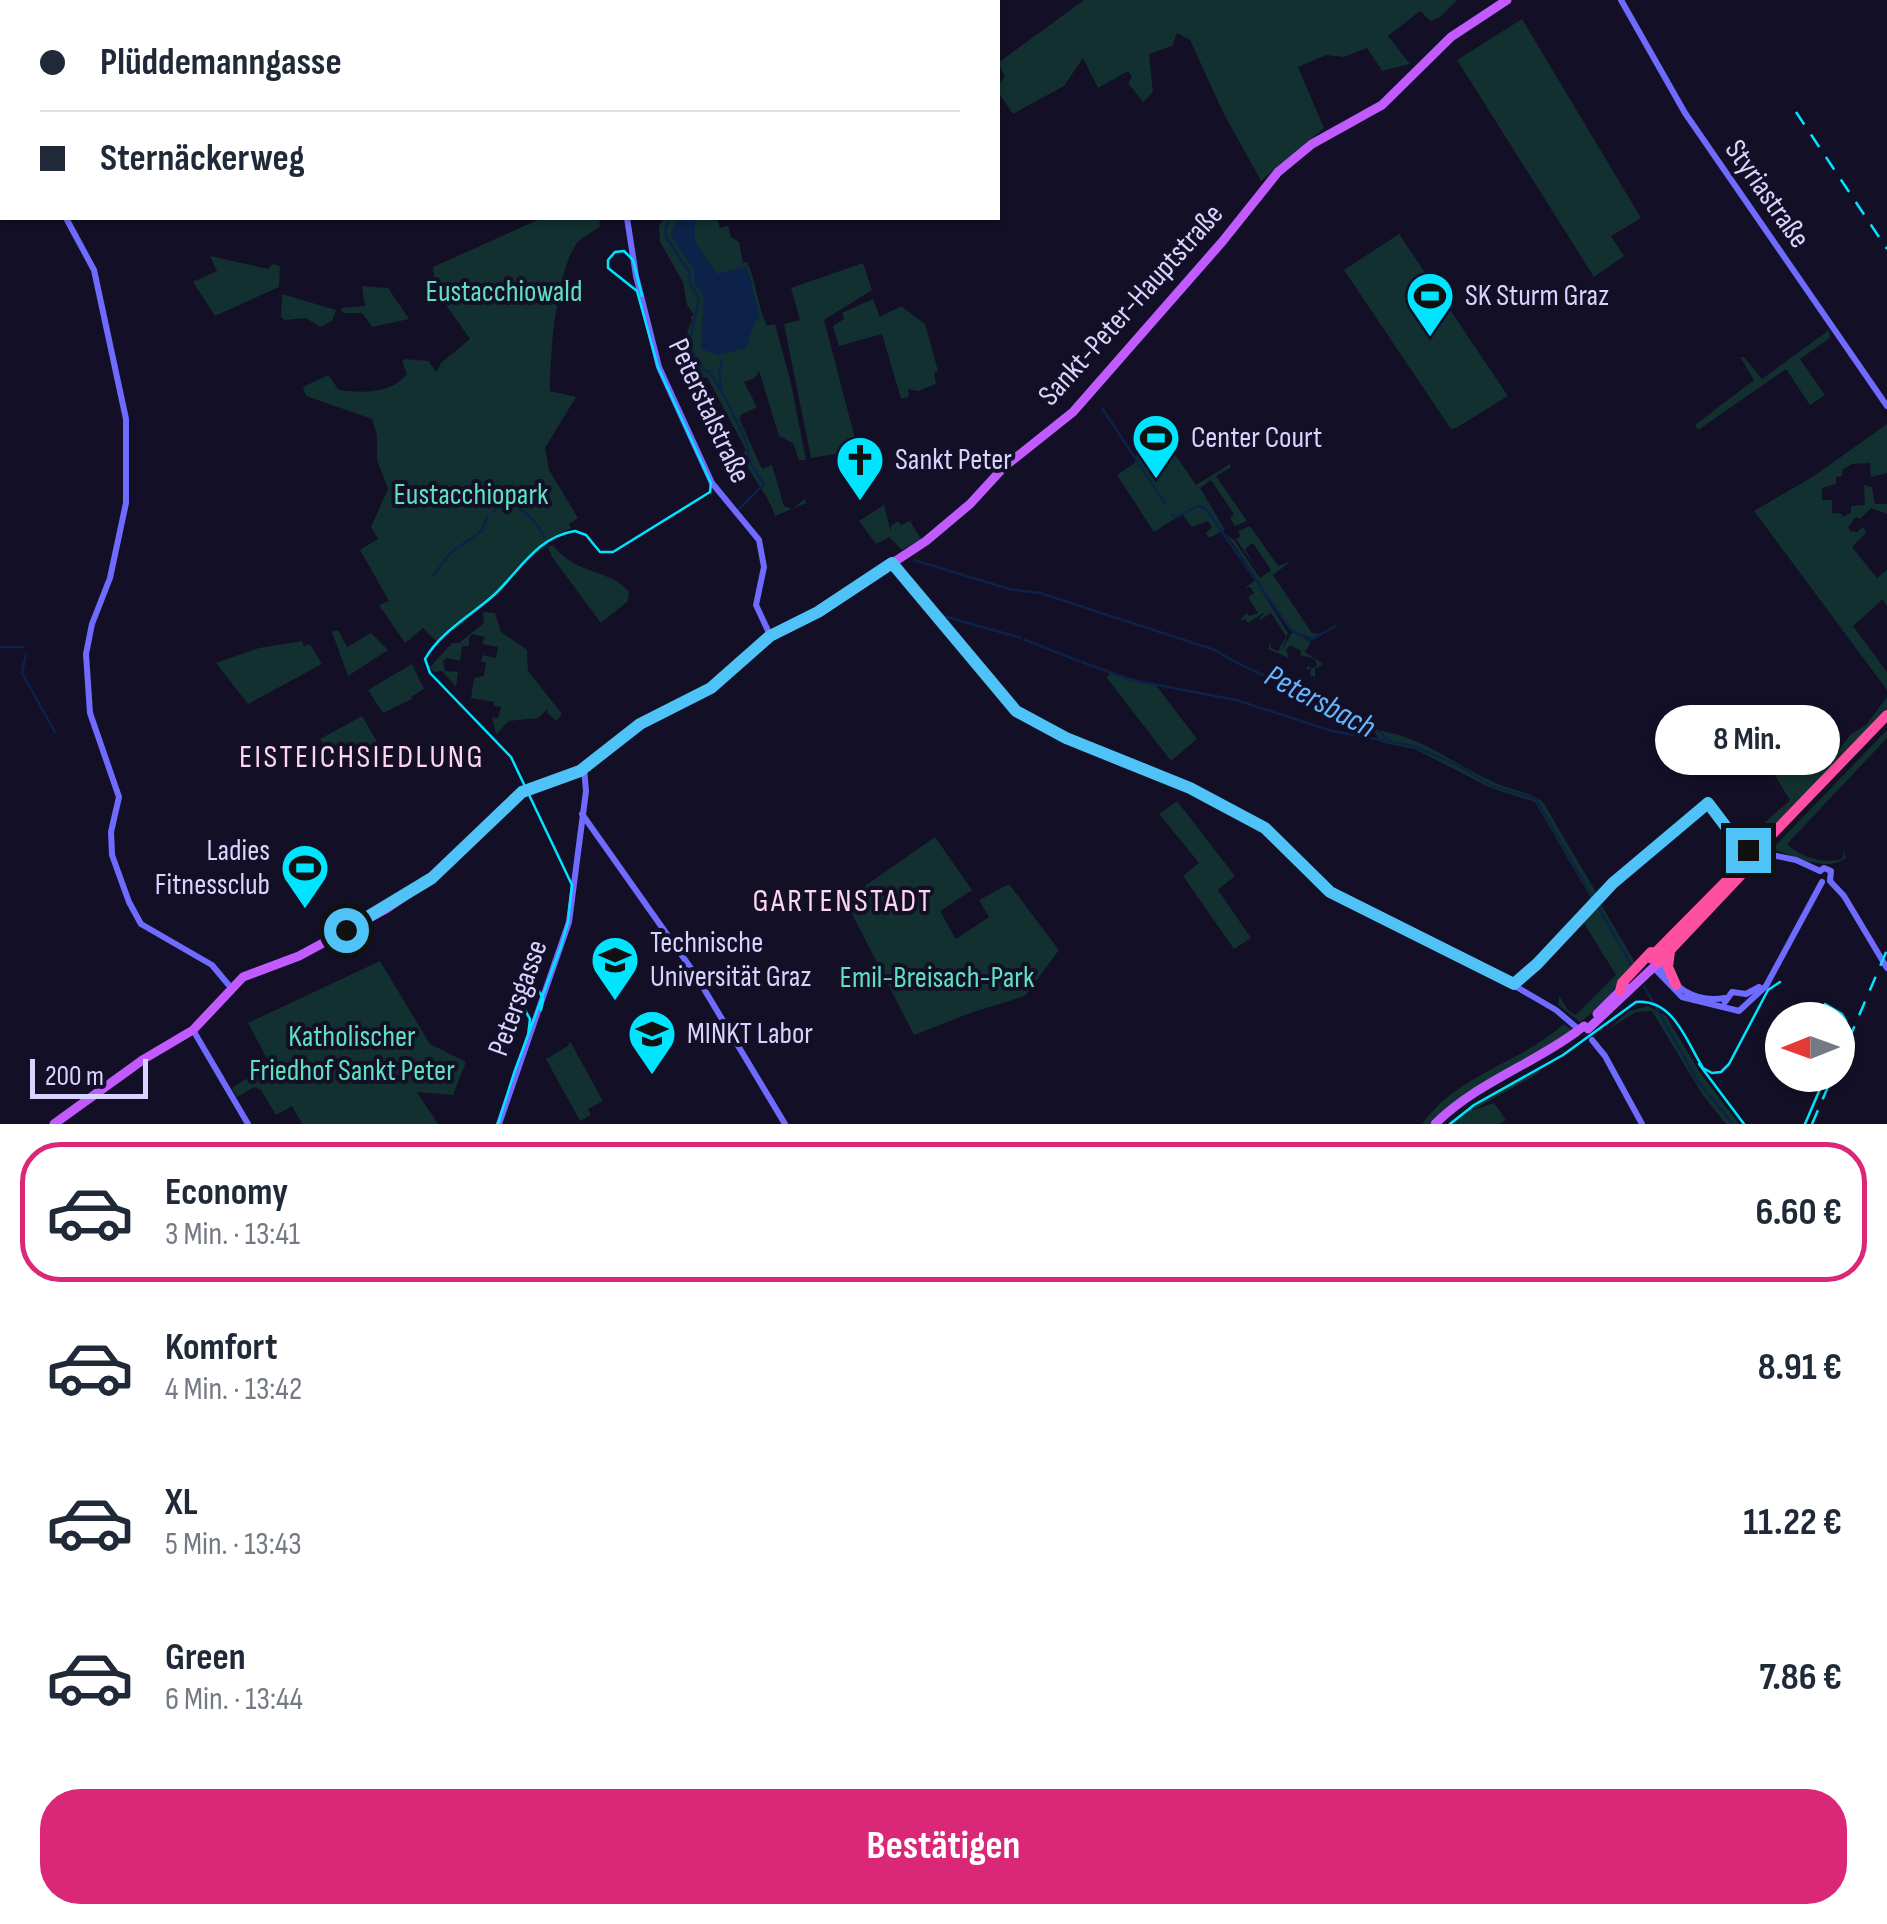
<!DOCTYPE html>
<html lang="de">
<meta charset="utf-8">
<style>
:root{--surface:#fff;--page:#f2f2f3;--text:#1f2937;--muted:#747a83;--line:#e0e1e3;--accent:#db2777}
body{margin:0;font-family:"Sofia Sans Condensed",sans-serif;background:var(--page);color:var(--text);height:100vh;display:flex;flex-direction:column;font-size:38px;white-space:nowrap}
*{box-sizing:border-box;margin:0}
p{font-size:32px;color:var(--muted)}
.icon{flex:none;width:55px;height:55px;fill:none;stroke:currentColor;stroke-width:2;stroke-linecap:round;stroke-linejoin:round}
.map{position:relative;height:1124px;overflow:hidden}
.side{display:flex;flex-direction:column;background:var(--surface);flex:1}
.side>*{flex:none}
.hud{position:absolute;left:0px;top:0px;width:1000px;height:220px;box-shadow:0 2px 8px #0004;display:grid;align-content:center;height:220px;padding:0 40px;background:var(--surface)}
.needle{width:65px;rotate:269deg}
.tools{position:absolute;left:1765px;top:1002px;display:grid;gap:20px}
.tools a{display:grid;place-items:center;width:90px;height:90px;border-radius:50%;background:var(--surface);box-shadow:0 2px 8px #0004;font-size:50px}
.scale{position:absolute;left:30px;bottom:25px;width:118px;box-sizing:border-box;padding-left:10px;border:5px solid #d9d4ff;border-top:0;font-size:28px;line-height:35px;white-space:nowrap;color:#d9d4ff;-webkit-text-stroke:8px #130f26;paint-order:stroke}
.end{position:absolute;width:45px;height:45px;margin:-22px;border:12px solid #4fc3f7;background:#111;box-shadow:0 0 0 5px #111}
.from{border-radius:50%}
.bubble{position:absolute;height:70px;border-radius:35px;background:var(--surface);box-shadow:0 2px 8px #0004;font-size:32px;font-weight:700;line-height:70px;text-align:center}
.hud b{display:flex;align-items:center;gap:35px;height:95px;font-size:38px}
.hud b+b{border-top:2px solid var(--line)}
.hud i{width:25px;height:25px;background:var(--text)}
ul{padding:18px 0 0;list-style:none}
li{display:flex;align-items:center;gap:30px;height:140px;margin:0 20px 15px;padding:0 20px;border:5px solid transparent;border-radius:40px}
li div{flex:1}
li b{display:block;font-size:38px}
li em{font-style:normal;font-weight:700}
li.current{border-color:var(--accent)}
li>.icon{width:90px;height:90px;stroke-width:1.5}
.button{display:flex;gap:20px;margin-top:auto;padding:20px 40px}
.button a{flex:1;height:115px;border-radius:40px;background:var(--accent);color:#fff;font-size:40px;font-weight:700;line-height:115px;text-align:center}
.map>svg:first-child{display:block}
.green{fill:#12302f}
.water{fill:#0c2248}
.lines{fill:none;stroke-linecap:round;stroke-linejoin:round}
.stream{stroke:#0c2248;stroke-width:2.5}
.secondary{stroke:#6f6bff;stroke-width:6}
.primary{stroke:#c25bff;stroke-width:9}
.highway{stroke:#ff4fa3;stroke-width:10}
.tram{stroke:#00e5ff;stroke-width:2.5}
.rail{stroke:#00e5ff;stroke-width:2.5;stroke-dasharray:15 12;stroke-linecap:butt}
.primary-bridge{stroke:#c25bff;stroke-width:9}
.highway-bridge{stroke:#ff4fa3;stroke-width:10}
.route{stroke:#4fc3f7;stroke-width:12}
.labels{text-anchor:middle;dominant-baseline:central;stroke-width:8;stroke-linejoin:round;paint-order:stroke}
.street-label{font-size:30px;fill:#d9d4ff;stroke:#130f26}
.park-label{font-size:30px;fill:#5fe0c0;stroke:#130f26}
.poi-label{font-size:30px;fill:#d9d4ff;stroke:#130f26;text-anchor:start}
.water-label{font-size:32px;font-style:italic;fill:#62b6ff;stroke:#130f26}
.neighbourhood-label{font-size:32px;letter-spacing:2.5px;fill:#ffd6f0;stroke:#130f26}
</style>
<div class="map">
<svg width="1887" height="1124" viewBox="0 0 1887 1124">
<rect width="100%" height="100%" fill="#130f26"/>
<!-- green -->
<path class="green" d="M1084,0h373l-17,17 -9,4 -11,-10 -32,25 22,28 -28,7 -15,-23 -23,9 -18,-2 -28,12 26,61 -63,53 -37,-67 -34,-74 -13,-7 -5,13 -23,8 4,38 -10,10 -15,-19 4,-6 -4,-6 -30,17 -15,-30 -19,28 -51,28 -15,-22v-8l7,-7 -7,-14z
M1522,19l119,199 -30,18 13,20 -30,21 -137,-217z
M542,218h57l1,9c-8,5 -20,11 -25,19 -19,31 -25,107 -25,145l26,6 -31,51 4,22 29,48 -9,6 2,4 -25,12 2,4 -22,17 -26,31 -46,38 -3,-3 -15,14 -13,-13 -18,15 -26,-38 10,-4 -29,-51 18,-11 -7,-12 17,-38 -11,-29v-25l-5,-16 -66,-23 -3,-9 25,-12 11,15c23,3 52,4 68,-16l-5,-13 3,-2 24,2 7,11 5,-9 29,-24 -35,-50 -2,-22z
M664,218h53l3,10 8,-2 3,11 8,5 4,21 4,-1c10,21 10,43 20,64l8,-2 15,55 16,81h-7l-6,-17 -14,-7 -20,-65 -4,7 -11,4 13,25 -16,8 -1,5 22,49 10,-4 12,41 8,3 13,-10 1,4 -31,13c-7,-22 -24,-39 -33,-61l4,-5 -39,-73 -8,1c-11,-20 -19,-36 -7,-56l-1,-6 3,-1 -7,-10 -4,-23 -23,-40 -1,-16z
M1399,234l109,162 -52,32 -5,1 -107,-159z
M210,256l58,13 5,-5 7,2 -1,21 -64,29 -22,-34 24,-11z
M863,263l9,27 -48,30 34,130 -47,8 -27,-134 16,-4 -9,-32z
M362,286l26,2 21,31 -37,8 -10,-14h-19l-2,-5 24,-2z
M282,294l54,16 -4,11 -12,6 -14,-9 -21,2 -4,-3z
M873,299l7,18 21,-11 24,18 13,47 -4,1 2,12 -18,7 -10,-2 1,7 -8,3 -19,-65 -43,12 -6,-20 11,-7 -2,-6z
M1829,330l1,8 -30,21 25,36 -15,10 -24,-36 -88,61 -3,-5 59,-45 -14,-23h4l18,22z
M1887,424v49l-16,4 -1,-14 -18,1 -10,6v6l-6,1v7l-14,4v12h10v13l10,1v3l9,-4v-7l14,-1 -1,-20 8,2 3,17h12v10l-16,-6 -11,11 -4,-2 -8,10 2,4 7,1 6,-5 3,6 -14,14 25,31 10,-8v37l-4,-8 -30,27 34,46v18l-133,-179 60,-35z
M1163,437l33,48 34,-21 1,3 -15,9 31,45 -12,5 -5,-8 4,-4 -23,-34 -11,8 25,42 -16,8 -3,-5 6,-6 -4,-6 -16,6 -10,-13 -28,18 -37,-57 18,-12 2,-9z
M884,505l7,27v-6l7,-5 3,4 9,-4 11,18 -19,11 -13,-13 -13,7 -17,-23z
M1250,526l28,40 13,-5 -18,14 39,58 9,1 -7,5 -23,-9 -64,-95 7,5 26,38 11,-8 -18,-27 -8,6 11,19 -20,-29 5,-2 -3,-6z
M553,545c23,31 59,24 76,47l-1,9 -27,22 -49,-66 -4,-10z
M1255,580l33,53 -6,17 10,-18 19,10 -6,10 18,12 -8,5v8l-5,-2 1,-6h-5l2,-4 3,4 6,-3 -2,-7 -15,-4 1,-4 -11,-6 -4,5 3,8 -21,-9 3,-6v5l7,3 8,-15 -15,-23 -13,8 7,-9 -17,11 -3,-4 -3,2 -1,-3 6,-5 2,3 9,-3 -10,-16 6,-4 -4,-6 -5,1z
M483,612l12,1 6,19 26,18 1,21 34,43 -6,7 -9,-9 1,-3 -10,9 -29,3 -13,13 -4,-17 6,1 3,-11 -7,-1v-4l-23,-4 3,-20 10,-2 2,-13 -5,-2 2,-6 13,3 2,-11 -16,-3 3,-7 -13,-3 -3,3v9h-7l-2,15 -13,-3 -4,3 2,10 13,1 -2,15 -14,-16 -8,1 -4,-5 22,-24h7l25,-20z
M338,630l9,17 24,-14 17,17 -40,26 -16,-44z
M302,641l2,5 6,-2 12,20 -74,40 -32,-41 43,-15z
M412,664l12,25 -13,8 1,2 -29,14 -15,-23z
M1110,673l45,11 42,55 -26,22 -64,-83z
M1887,697v13l-132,136 -12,-4 47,-42 -19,-31 -13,-12 5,-10 46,-28 22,41 19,-25 16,-10z
M362,716l14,24v12l-21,16 -9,-8 -13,1 -13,-22z
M1374,730c43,4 79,33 117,51 17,9 36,9 52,21l54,92 -5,6 -57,-98 -44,-14 -76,-39 -35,-7z
M1887,730v8l-100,106c15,15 43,21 56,14l1,-8 2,8c-24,15 -49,-2 -74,-9z
M1177,801l58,75 -17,14 33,48 -17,11 -51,-73 16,-13 -40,-49z
M935,837l37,53 -32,21 16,28 33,-22 -10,-17 30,-16 50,66 -34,46 -52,16 -59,23 -69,-135z
M1599,901l37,63 -38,44 -18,14 -22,-17 1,-9 9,14 8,5 40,-40 -34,-55z
M380,961l50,83 36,18 -13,33 -36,-3 21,32h-136l-10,-18 -16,9 -15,-25 -7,-3 -17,10 -5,-9 38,-24 -22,-41z
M1648,1006l18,10 33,55 40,53h-13l-24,-30 -50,-83 -16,1 -29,18 22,-19z
M1564,1024l8,6c-47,32 -102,54 -144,94h-6c36,-50 98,-61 142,-100z
M570,1041l33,60 -15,8 3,6 -11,6 -34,-62 22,-13z
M1538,1068l2,4 -6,4 -63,35 23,-8 12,17 -6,4h-53l29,-22z"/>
<!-- water -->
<path class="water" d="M680,218h15v24l22,32 30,-8 13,53 -6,4 -8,25 -27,7 -18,-6 3,-52 -9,-13 -2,-15 -22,-34 4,-13z"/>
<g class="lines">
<!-- stream -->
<path class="stream" d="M45,0l2,2
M168,0l5,2
M600,0v2
M89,2l14,-2
M668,218l-3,17 25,38 -1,8 10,18 -9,41 2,10 12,20 6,2 19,33 17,36 5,24 13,19 -25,25
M721,389l-2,-18 3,-10
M1102,408l63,95
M513,501l23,22 9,14
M493,512l14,-15
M1173,515l2,3 23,-12 8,3 85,121 19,10 26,-14
M914,560l95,29 31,4 175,57c55,36 125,45 174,90
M433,576l17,-23 32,-22 5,-14
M940,615l81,23
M1025,640l54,21
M0,647h23
M26,654l-4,19 33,59
M1082,662l50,18 104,20 96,31 82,15 45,20 33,20 44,13 96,167
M1644,986l54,96 35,42"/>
<!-- secondary -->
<path class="secondary" d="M1621,0l64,113 202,293
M0,141l2,2
M66,218l28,52 32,149v84l-16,75 -18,46 -6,30 4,59 29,84 -8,35 1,23 17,47 12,22 71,41 20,24
M627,218l9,58 23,91 53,116 47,57 5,27 -8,38 14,30
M892,563l124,148 50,26 124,51 75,40 65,64 13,9 158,77 55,32 20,17
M582,814l113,160 90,150
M1767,854l29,6 24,11 4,-3 7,3 -1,10 14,15 43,72
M1658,964c19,24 34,39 67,34
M1653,967l29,30 57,14 27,-25 56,-104
M1514,985l23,-21 76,-81 95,-80 31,41 12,7
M1725,1002l7,-10 14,2 13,-7
M193,1030l55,94
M1592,1040l13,16 37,68
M499,1124l70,-202 17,-131 -2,-23"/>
<!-- primary -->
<path class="primary" d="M1597,1014l28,-28
M1588,1029l70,-66 -5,-3
M54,1124l90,-65 49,-29 50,-53 56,-21 87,-47 47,-32 89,-85 58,-21 60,-47 71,-36 59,-53 48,-23 108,-71 44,-37 34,-37 69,-55 149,-170 56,-70 34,-28 70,-39 69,-68 56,-37
M1435,1124c40,-40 96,-59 141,-92"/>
<!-- highway -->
<path class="highway" d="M1760,847l127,-132
M1670,951l-2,16 8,18
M1650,958l93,-94
M1658,963l99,-105
M1620,991l2,-8 29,-31"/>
<!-- tram -->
<path class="tram" d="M615,252l9,-1 9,9 9,36
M1825,1004l17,10 4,7 -8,27
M528,1036l2,-17 -10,-18 3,-9 7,-3 9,2 4,8 -2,11
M1699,1064l45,60
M498,1124l16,-51 47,-127 7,-24 4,-37 -61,-128 -81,-84 -5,-14c16,-28 47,-44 70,-65 26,-25 42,-57 80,-63l11,4 14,17h13l97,-60 1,-9 -53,-116 -21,-76 -29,-23v-8l7,-8
M1450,1124l24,-19 89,-50 73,-53c38,-3 50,39 67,66l9,5 9,-1 8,-8 39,-74 12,-8
M1805,1124l21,-49"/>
<!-- rail -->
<path class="rail" d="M1796,112l91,137
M1838,1065l49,-115
M1812,1124l21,-49"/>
<!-- primary-bridge -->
<path class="primary-bridge" d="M1576,1032l8,-6"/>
<!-- highway-bridge -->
<path class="highway-bridge" d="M1757,858l10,-10"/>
</g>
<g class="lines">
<!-- route -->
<path class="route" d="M346,930l86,-52 90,-86 58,-21 60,-47 71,-36 59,-52 48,-24 74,-49 124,148 50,27 124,50 75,40 65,64 184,92 23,-20 76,-81 95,-80 31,41 9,6"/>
</g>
<!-- icons -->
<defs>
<g id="stadium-pin" transform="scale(2.5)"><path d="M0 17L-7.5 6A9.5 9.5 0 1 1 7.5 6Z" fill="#00e5ff" stroke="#130f26"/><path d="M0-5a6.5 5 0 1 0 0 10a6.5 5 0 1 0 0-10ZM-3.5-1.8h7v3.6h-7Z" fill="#111"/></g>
<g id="church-pin" transform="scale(2.5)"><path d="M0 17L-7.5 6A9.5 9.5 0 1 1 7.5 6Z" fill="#00e5ff" stroke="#130f26"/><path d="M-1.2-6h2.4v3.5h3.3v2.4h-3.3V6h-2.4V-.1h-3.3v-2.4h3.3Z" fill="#111"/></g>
<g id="university-pin" transform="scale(2.5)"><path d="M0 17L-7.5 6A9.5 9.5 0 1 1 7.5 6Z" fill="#00e5ff" stroke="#130f26"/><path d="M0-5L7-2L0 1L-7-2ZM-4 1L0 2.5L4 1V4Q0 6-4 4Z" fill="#111"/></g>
</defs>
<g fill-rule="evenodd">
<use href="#stadium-pin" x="1430" y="296"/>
<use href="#stadium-pin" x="1156" y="438"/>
<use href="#church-pin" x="860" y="460"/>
<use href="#stadium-pin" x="305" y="868"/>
<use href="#university-pin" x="615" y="960"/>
<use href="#university-pin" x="652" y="1034"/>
</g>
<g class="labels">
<!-- street labels -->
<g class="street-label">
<text transform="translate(1767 194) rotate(55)">Styriastraße</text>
<text transform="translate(1131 305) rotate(-48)">Sankt-Peter-Hauptstraße</text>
<text transform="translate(709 411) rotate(65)">Peterstalstraße</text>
<text transform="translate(518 998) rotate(-70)">Petersgasse</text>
</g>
<!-- park labels -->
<g class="park-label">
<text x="504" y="292">Eustacchiowald</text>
<text x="471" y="495">Eustacchiopark</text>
<text x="937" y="978">Emil-Breisach-Park</text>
<text x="352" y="1037">Katholischer<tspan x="352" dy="34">Friedhof Sankt Peter</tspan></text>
</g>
<!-- poi labels -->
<g class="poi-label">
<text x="1465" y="296">SK Sturm Graz</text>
<text x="1191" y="438">Center Court</text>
<text x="895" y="460">Sankt Peter</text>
<text x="270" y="851" text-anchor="end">Ladies<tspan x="270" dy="34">Fitnessclub</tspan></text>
<text x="650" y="943">Technische<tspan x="650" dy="34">Universität Graz</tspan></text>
<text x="687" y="1034">MINKT Labor</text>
</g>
<!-- water labels -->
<g class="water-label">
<text transform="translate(1320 702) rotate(28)">Petersbach</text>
</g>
<!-- neighbourhood labels -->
<g class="neighbourhood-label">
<text x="362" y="757">EISTEICHSIEDLUNG</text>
<text x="843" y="901">GARTENSTADT</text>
</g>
</g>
</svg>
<div class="tools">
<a><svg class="needle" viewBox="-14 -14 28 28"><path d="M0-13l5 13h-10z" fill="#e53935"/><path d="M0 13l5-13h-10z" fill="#747a83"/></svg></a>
</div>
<div class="scale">200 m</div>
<i class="end from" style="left:346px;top:930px"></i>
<i class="end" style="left:1748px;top:850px"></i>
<div class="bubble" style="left:1655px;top:705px;width:185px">8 Min.</div>
<div class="hud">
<b><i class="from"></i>Plüddemanngasse</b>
<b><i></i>Sternäckerweg</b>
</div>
</div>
<section class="side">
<ul>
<li class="current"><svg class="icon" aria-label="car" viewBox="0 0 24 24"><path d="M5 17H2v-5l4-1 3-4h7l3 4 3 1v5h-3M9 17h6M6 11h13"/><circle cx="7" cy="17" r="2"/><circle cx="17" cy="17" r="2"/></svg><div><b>Economy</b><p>3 Min. · 13:41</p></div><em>6.60 €</em></li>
<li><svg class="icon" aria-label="car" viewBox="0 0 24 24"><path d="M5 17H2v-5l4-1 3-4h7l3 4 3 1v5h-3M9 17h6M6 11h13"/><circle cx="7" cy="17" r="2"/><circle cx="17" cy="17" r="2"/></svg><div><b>Komfort</b><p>4 Min. · 13:42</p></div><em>8.91 €</em></li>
<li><svg class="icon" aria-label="car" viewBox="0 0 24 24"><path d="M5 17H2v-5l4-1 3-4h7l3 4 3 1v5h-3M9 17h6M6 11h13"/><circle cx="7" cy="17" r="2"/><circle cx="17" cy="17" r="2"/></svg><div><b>XL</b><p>5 Min. · 13:43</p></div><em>11.22 €</em></li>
<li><svg class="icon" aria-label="car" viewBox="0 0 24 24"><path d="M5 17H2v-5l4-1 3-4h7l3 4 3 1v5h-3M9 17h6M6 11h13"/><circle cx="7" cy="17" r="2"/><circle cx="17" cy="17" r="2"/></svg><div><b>Green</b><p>6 Min. · 13:44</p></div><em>7.86 €</em></li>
</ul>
<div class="button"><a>Bestätigen</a></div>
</section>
